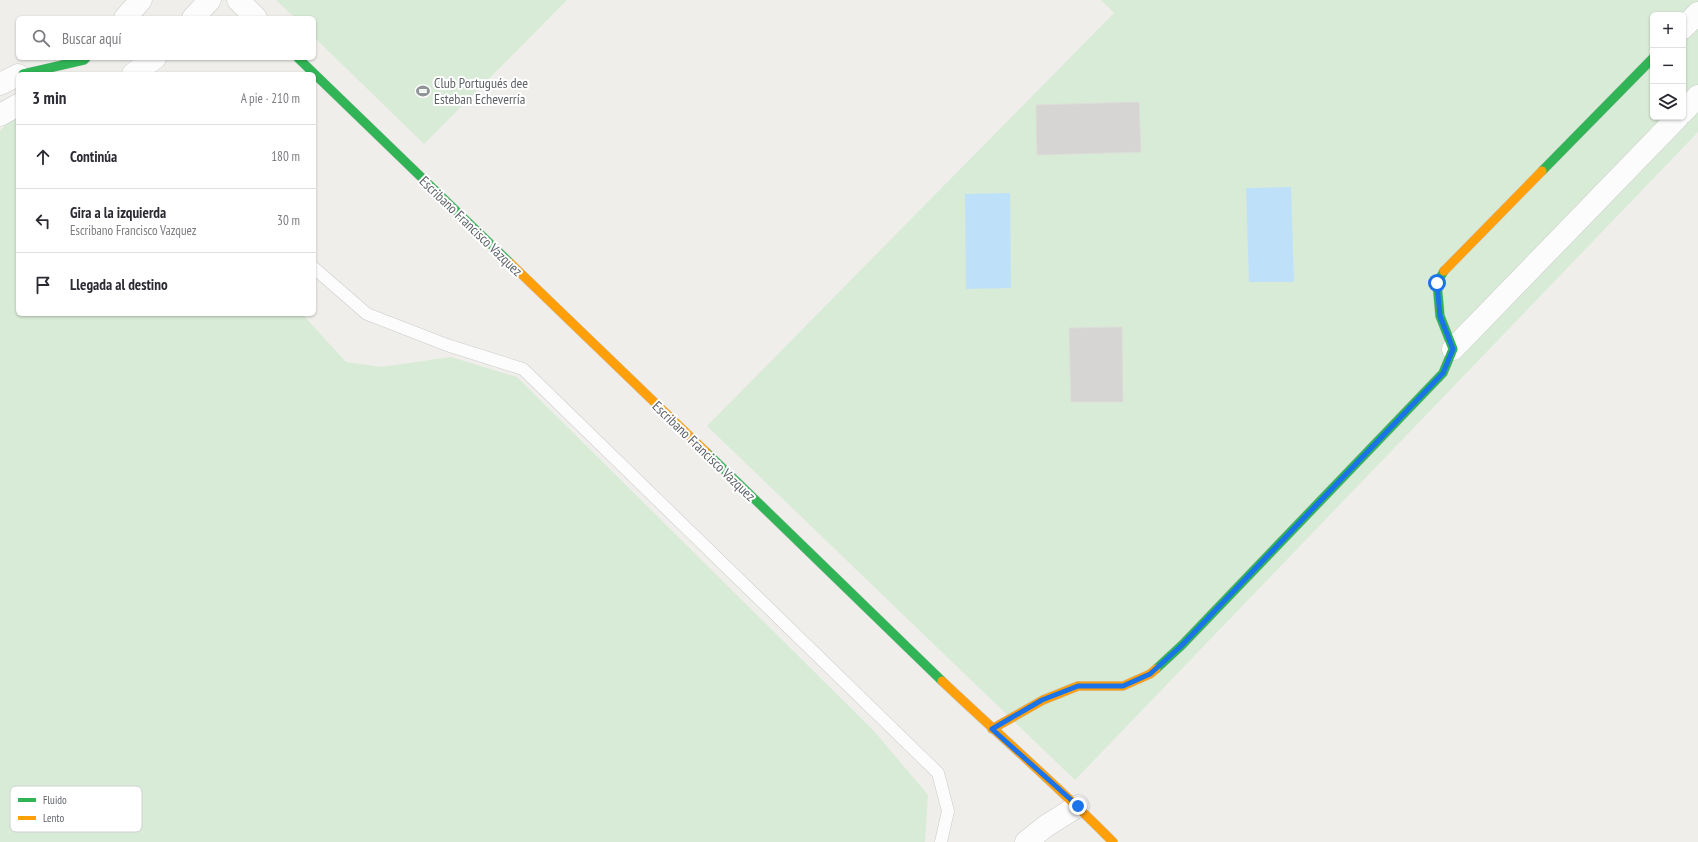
<!DOCTYPE html>
<html lang="es">
<meta charset="utf-8">
<style>
body{margin:0;font-family:"PT Sans Narrow",sans-serif;background:#f7f7f7;color:#2b2b33}
.controls{position:absolute;right:12px;top:12px;display:grid;overflow:hidden;border-radius:6px;box-shadow:0 1px 3px #0004}
.controls button{width:36px;height:36px;display:grid;place-items:center;padding:0;border:0;border-bottom:1px solid #e1e1e2;background:#fff;color:#2b2b33;font:20px sans-serif}
.stop{position:absolute;width:12px;height:12px;margin:-9px;border:3px solid #1a73e8;border-radius:50%;background:#fff}
.stop.end{background:#1a73e8;border-color:#fff;box-shadow:0 1px 4px #0008}
.list{margin:0;padding:0;list-style:none}
h2{display:flex;justify-content:space-between;align-items:center;height:52px;margin:0;padding:0 16px;font-size:17px}
h2 small{font-size:13px;font-weight:400;color:#7c7c81}
.list li{display:grid;grid-template-columns:26px 1fr auto;gap:12px;align-items:center;box-sizing:border-box;height:64px;padding:0 16px;border-top:1px solid #e1e1e2}
.list b{display:block;font-size:15px;white-space:nowrap}
.list p{margin:0;font-size:13px;white-space:nowrap;color:#7c7c81}
.list em{font-size:13px;font-style:normal;color:#7c7c81}
.icon{flex:none;width:22px;height:22px;fill:none;stroke:currentColor;stroke-width:2;stroke-linecap:round;stroke-linejoin:round}
.map{position:relative;flex:none;width:1698px;height:842px;overflow:hidden}
.search{position:absolute;background:#fff;box-shadow:0 1px 3px #0004;left:16px;top:16px;width:300px;height:44px;display:flex;align-items:center;gap:10px;box-sizing:border-box;padding:0 14px;border-radius:6px;color:#7c7c81;font-size:15px}
.panel{position:absolute;background:#fff;box-shadow:0 1px 3px #0004;left:16px;top:72px;width:300px;height:244px;border-radius:6px}
.map>svg:first-child{display:block}
</style>
<div class="map">
<svg width="1698" height="842" viewBox="0 0 1698 842">
<rect width="100%" height="100%" fill="#efeeea"/>
<g fill="#d8ebd6" fill-rule="evenodd">
<path d="M276,0H567L424,144L314,37V18H295Z"/>
<path d="M1101,0H1698V132L1075,780L707,426L1114,13ZM1653,15H1683V117H1653Z"/>
<path d="M18,119V314H302L346,362L381,367L451,357L517,377L874,731L928,795L925,842H0V131L10,120Z"/>
</g>
<g fill="#bfe0f9">
<path d="M1291,187L1294,282H1249L1246,188Z"/>
<path d="M1010,193L1011,288L966,289L965,194Z"/>
</g>
<g fill="#d6d5d3" stroke="#deddd9">
<path d="M1139,102L1141,152L1037,155L1036,105Z"/>
<path d="M1122,327L1123,402H1071L1069,328Z"/>
</g>
<g fill="none" stroke-linecap="round" stroke-linejoin="round">
<g stroke="#cbcccc" stroke-width="13">
<path id="lane" d="M314,268L367,314L447,345L523,369L938,773L948,811L941,842"/>
</g>
<g stroke="#cbcccc" stroke-width="23">
<g id="street">
<path d="M238,0L256,18"/>
<path d="M125,18L141,0"/>
<path d="M193,18L210,0"/>
<path d="M1683,28L1698,13"/>
<path d="M133,74L155,58"/>
<path d="M0,84L18,75"/>
<path d="M1683,112L1698,96"/>
<path d="M0,115L18,105"/>
<path d="M1453,349L1678,117"/>
<path d="M1026,842L1046,826L1078,806"/>
</g>
</g>
<g stroke="#cacacb" stroke-width="10">
<g id="fast">
<path d="M298,58L510,263"/>
<path d="M23,74L84,60L86,58"/>
<path d="M1542,171L1653,58"/>
<path d="M706,452L942,681"/>
<path d="M1156,669L1182,645L1443,373L1453,349L1440,316L1437,283L1444,271"/>
</g>
</g>
<g stroke="#cacacb" stroke-width="10">
<g id="slow">
<path d="M510,263L706,452"/>
<path d="M1444,271L1542,171"/>
<path d="M942,681C999,735 1058,786 1113,842"/>
<path d="M992,729L1043,700L1078,686H1123L1150,674L1156,669"/>
</g>
</g>
<use href="#lane" stroke="#fdfcfc" stroke-width="12"/>
<use href="#street" stroke="#fdfcfc" stroke-width="22"/>
<use href="#fast" stroke="#30b455" stroke-width="9"/>
<use href="#slow" stroke="#ff9f0a" stroke-width="9"/>
</g>
<g fill="none" stroke-linecap="round" stroke-linejoin="round">
<path stroke="#1a73e8" stroke-width="5" d="M1078,806L992,729L1042,700L1078,686H1123L1150,674L1182,645L1443,373L1453,349L1440,316L1437,283"/>
</g>
<defs>
<g id="stadium-bare" transform="scale(1.08)"><path d="M0-5a6.5 5 0 1 0 0 10a6.5 5 0 1 0 0-10ZM-3.5-1.8h7v3.6h-7Z" fill="#919496" stroke="#fff" stroke-width="2.5" paint-order="stroke"/></g>
</defs>
<g fill-rule="evenodd">
<use href="#stadium-bare" x="423" y="91"/>
</g>
<g text-anchor="middle" stroke-width="4" stroke-linejoin="round" paint-order="stroke">
<g font-size="14" fill="#5f6368" stroke="#fff" text-anchor="start">
<text x="434" y="88">Club Portugués dee<tspan x="434" dy="16">Esteban Echeverría</tspan></text>
</g>
<g font-size="14" fill="#5f6368" stroke="#fff">
<text transform="translate(471 226) rotate(44)" y="5">Escribano Francisco Vazquez</text>
<text transform="translate(704 451) rotate(44)" y="5">Escribano Francisco Vazquez</text>
</g>
</g>
<rect x="10" y="786" width="132" height="46" rx="6" fill="#fff" stroke="#cfd0d2" stroke-width="1"/>
<rect x="18" y="798" width="18" height="4" fill="#30b455"/>
<rect x="18" y="816" width="18" height="4" fill="#ff9f0a"/>
<g font-size="11" fill="#5f6368">
<text x="43" y="804">Fluido</text>
<text x="43" y="822">Lento</text>
</g>
</svg>
<div class="controls">
<button>+</button>
<button>−</button>
<button><svg class="icon" aria-label="layers" viewBox="0 0 24 24"><path d="M12 4l9 5-9 5-9-5zM3 14l9 5 9-5"/></svg></button>
</div>
<div class="stop" style="left:1437px;top:283px"></div>
<div class="stop end" style="left:1078px;top:806px"></div>
<div class="search"><svg class="icon" aria-label="search" viewBox="0 0 24 24"><circle cx="10" cy="10" r="6"/><path d="M15 15l6 6"/></svg>Buscar aquí</div>
<section class="panel">
<h2>3 min<small>A pie · 210 m</small></h2>
<ul class="list">
<li><svg class="icon" aria-label="ahead" viewBox="0 0 24 24"><path d="M12 20V5M6 11l6-6 6 6"/></svg><div><b>Continúa</b></div><em>180 m</em></li>
<li><svg class="icon" aria-label="left" viewBox="0 0 24 24"><path d="M17 20v-9H6M10 6l-5 5 5 5"/></svg><div><b>Gira a la izquierda</b><p>Escribano Francisco Vazquez</p></div><em>30 m</em></li>
<li><svg class="icon" aria-label="arrive" viewBox="0 0 24 24"><path d="M6 21V4h12l-3 4 3 4H6"/></svg><div><b>Llegada al destino</b></div></li>
</ul>
</section>
</div>
